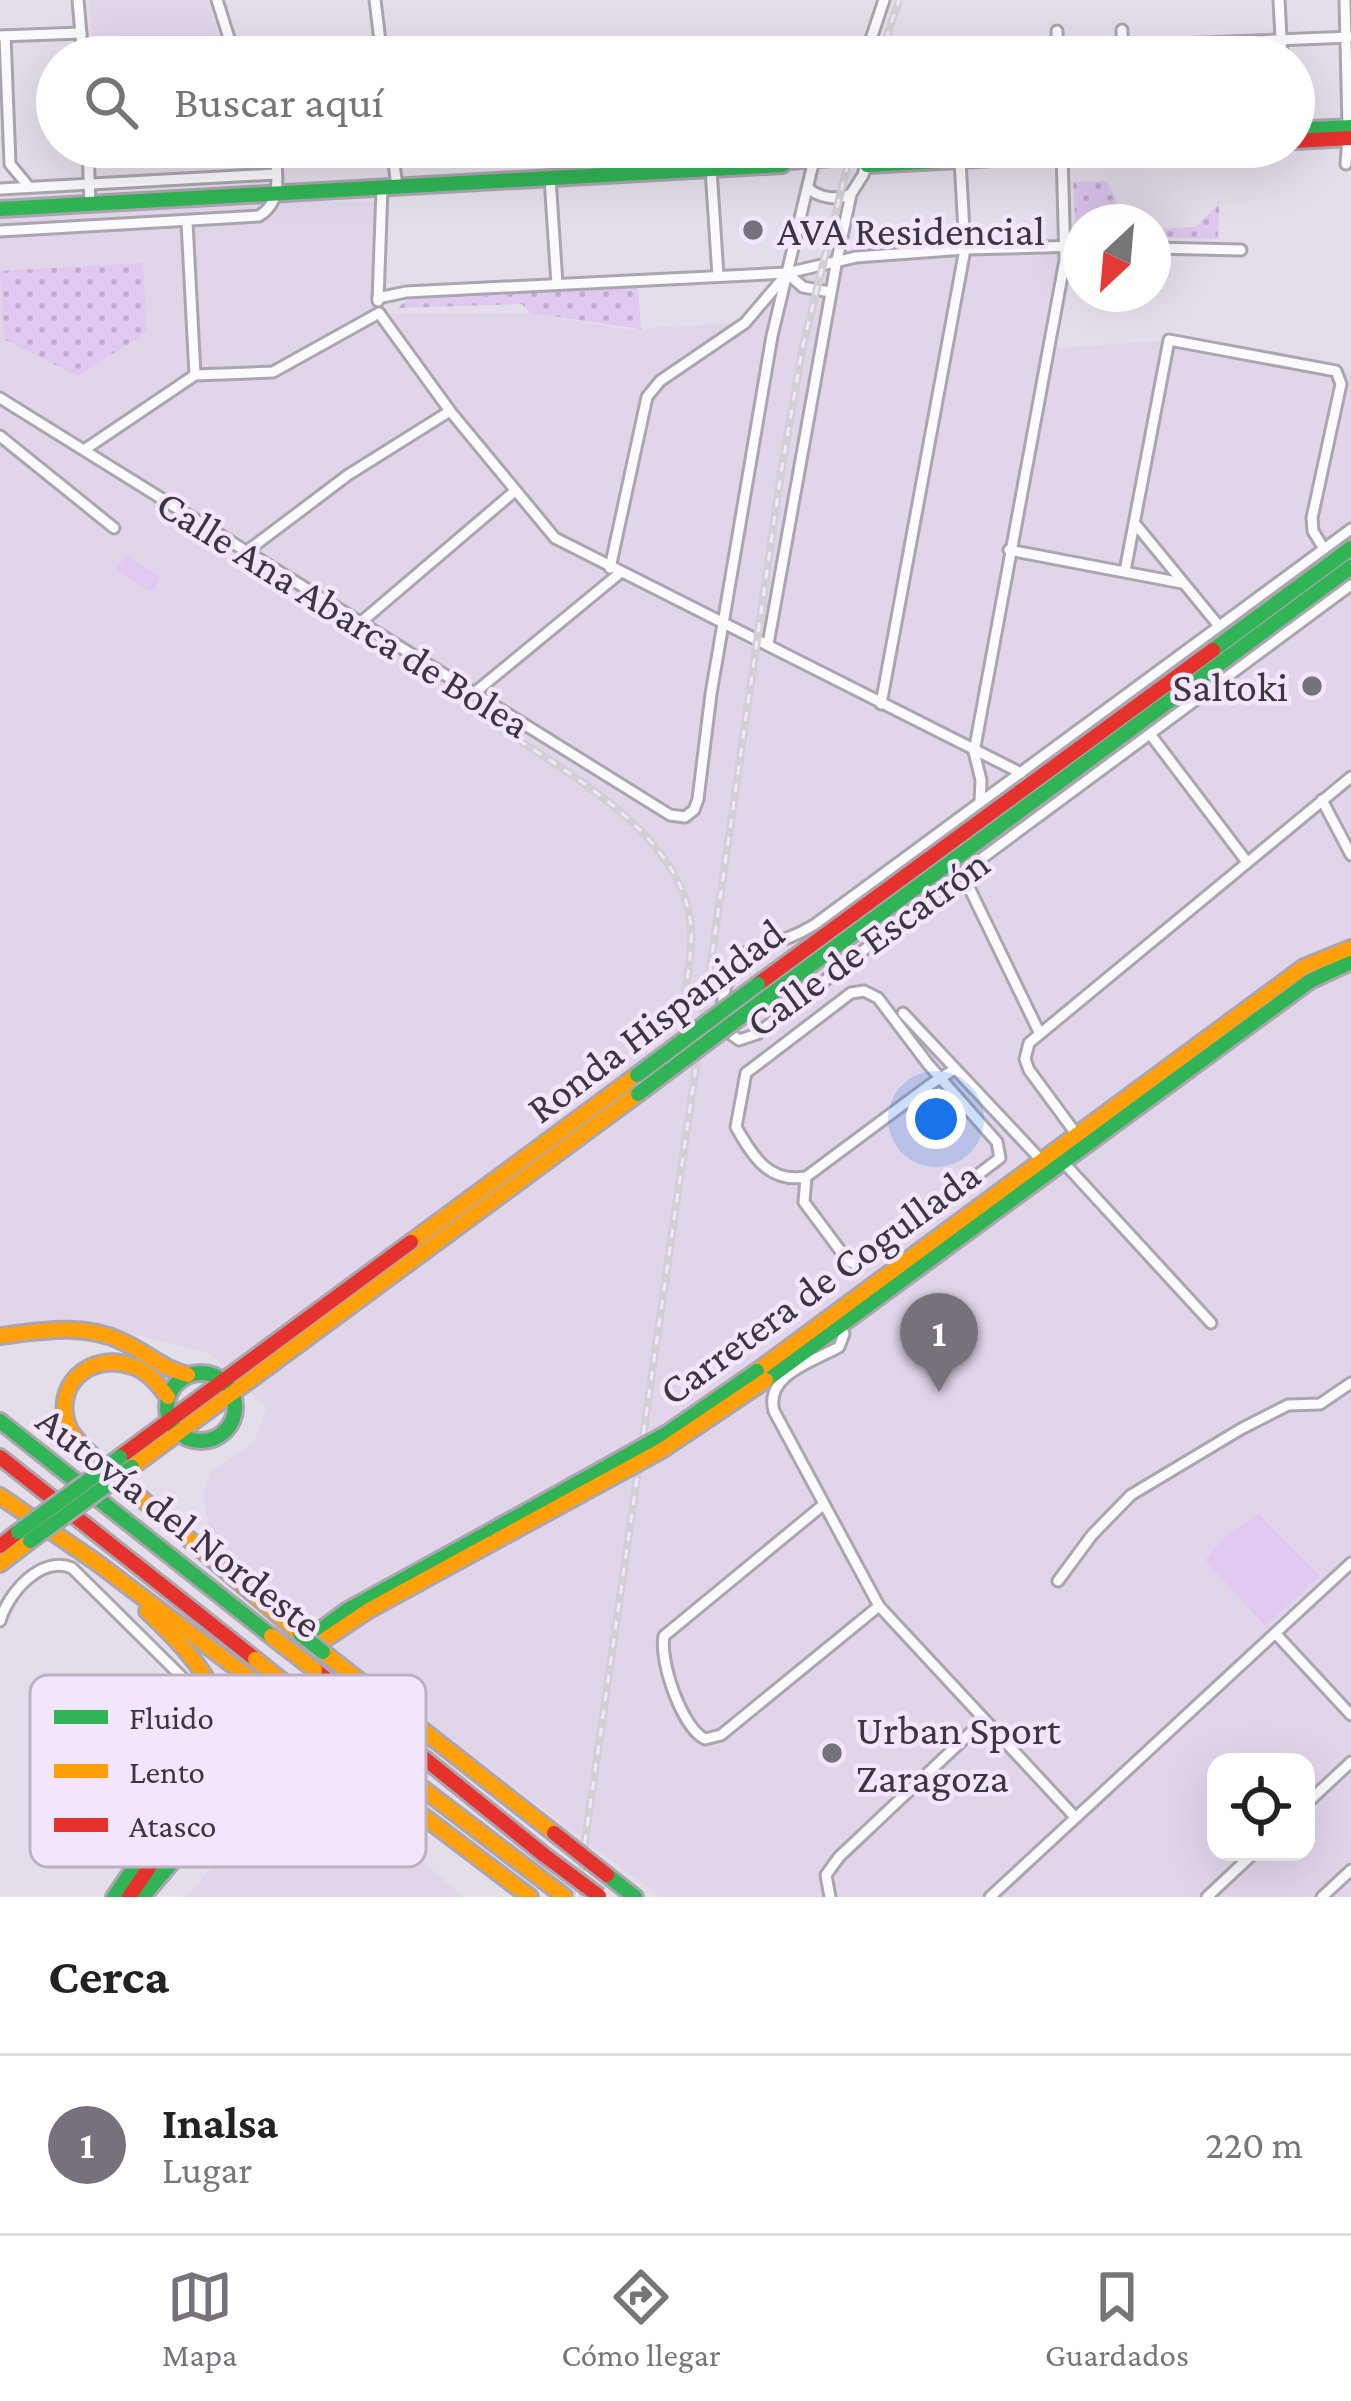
<!DOCTYPE html>
<html lang="es">
<meta charset="utf-8">
<style>
body{margin:0;font-family:"Crimson Pro",serif;background:#f6f6f6;color:#222}
.controls{position:absolute;right:36px;bottom:36px;display:grid;overflow:hidden;border-radius:24px;box-shadow:0 12px 48px #0002}
.controls button{width:108px;height:108px;display:grid;place-items:center;padding:0;border:0;border-bottom:3px solid #e0e0e0;background:#fff;color:#222;font:60px sans-serif}
.compass{position:absolute;left:1063px;top:204px;width:108px;height:108px;border-radius:50%;background:#fff;box-shadow:0 12px 48px #0002;rotate:206deg}
.you{position:absolute;left:936px;top:1119px;width:42px;height:42px;margin:-30px;border:9px solid #fff;border-radius:50%;background:#1a73e8;box-shadow:0 0 0 18px #1a73e833}
.badge{display:grid;place-items:center;width:78px;height:78px;border-radius:50%;background:#76717b;color:#fff;font-size:39px;font-weight:700}
.pin{position:absolute;translate:-50% -99px;filter:drop-shadow(0 3px 6px #0008)}
.pin::after{content:'';position:absolute;top:63px;width:42px;height:36px;background:inherit;clip-path:polygon(0 0,100% 0,50% 100%)}
.list{margin:0;padding:0;list-style:none}
h2{display:flex;justify-content:space-between;align-items:center;height:156px;margin:0;padding:0 48px;font-size:51px}
h2 small{font-size:39px;font-weight:400;color:#767676}
.list li{display:grid;grid-template-columns:78px 1fr auto;gap:36px;align-items:center;box-sizing:border-box;height:180px;padding:0 48px;border-top:3px solid #e0e0e0}
.list b{display:block;font-size:45px;white-space:nowrap}
.list p{margin:0;font-size:39px;white-space:nowrap;color:#767676}
.list em{font-size:39px;font-style:normal;color:#767676}
.icon{flex:none;width:66px;height:66px;fill:none;stroke:currentColor;stroke-width:2;stroke-linecap:round;stroke-linejoin:round}
.map{position:relative;flex:none;width:1351px;height:1897px;overflow:hidden}
.search{position:absolute;background:#fff;box-shadow:0 12px 48px #0002;left:36px;right:36px;top:36px;height:132px;display:flex;align-items:center;gap:30px;box-sizing:border-box;padding:0 42px;border-radius:66px;color:#767676;font-size:45px}
.sheet{height:336px;background:#fff}
nav{display:flex;justify-content:space-around;align-items:center;box-sizing:border-box;height:168px;border-top:3px solid #e0e0e0;background:#fff;font-size:33px;color:#767676}
nav a{display:grid;justify-items:center;gap:6px}
nav .on{color:#76717b}
.map>svg:first-child{display:block}
</style>
<div class="map">
<svg width="1351" height="1897" viewBox="0 0 1351 1897">
<defs>
<pattern id="park-dots" width="8" height="8" patternUnits="userSpaceOnUse" patternTransform="scale(3)"><rect width="8" height="8" fill="#e0c8f1"/><path d="M2 2h.1M6 6h.1" fill="none" stroke="#c1acd0" stroke-width="1.8" stroke-linecap="round"/></pattern>
</defs>
<rect width="100%" height="100%" fill="#e4deea"/>
<g fill="#e1d5ea" fill-rule="evenodd">
<path d="M89,0H208L224,57H94Z"/>
<path d="M0,193L381,203L380,313H530L623,329L745,323L788,273L965,249L1065,246L1048,349L1169,340L1351,373V1897H660L214,1560L203,1496L210,1472L253,1443L267,1408L210,1354L85,1321L0,1325ZM1216,1762H1306V1852H1216Z"/>
<path d="M323,1771L463,1897H186L280,1789L291,1779Z"/>
</g>
<g fill="#e0c8f1">
<path d="M127,556L160,577L155,590L150,591L117,571V566Z"/>
<path d="M1259,1514L1320,1576L1265,1626L1205,1560L1225,1537Z"/>
</g>
<g fill="url(#park-dots)">
<path d="M1107,181L1125,222H1081V235H1076L1073,182Z"/>
<path d="M1219,204L1218,239L1153,237V229L1195,227Z"/>
<path d="M143,263L147,332L78,376L4,339L0,271Z"/>
<path d="M638,287L641,329L530,313L522,304L398,308L407,300Z"/>
</g>
<g fill="none" stroke-linecap="round" stroke-linejoin="round">
<g stroke="#aba5af" stroke-width="15">
<g id="street">
<path d="M78,0L83,57"/>
<path d="M217,0L235,57"/>
<path d="M375,0L382,57"/>
<path d="M1279,0L1282,57"/>
<path d="M1345,0L1348,127"/>
<path d="M1122,30L1123,57"/>
<path d="M1057,31L1058,57"/>
<path d="M0,36L81,33"/>
<path d="M5,36L10,164L29,187"/>
<path d="M960,53L1351,37"/>
<path d="M865,57L884,0"/>
<path d="M88,147L90,204"/>
<path d="M392,147L397,187"/>
<path d="M88,159L275,149"/>
<path d="M1346,164L1348,138"/>
<path d="M711,169L718,276"/>
<path d="M550,178L557,284"/>
<path d="M808,188C819,198 838,201 851,194"/>
<path d="M0,189L276,174"/>
<path d="M187,222L195,375"/>
<path d="M0,231L259,216C284,201 276,173 275,147"/>
<path d="M1153,248L1241,250"/>
<path d="M787,273L803,287L830,292"/>
<path d="M378,298L406,292L787,273L856,257L965,249L1081,246"/>
<path d="M378,301L382,188"/>
<path d="M379,313L450,411L555,538L1021,773"/>
<path d="M0,398L670,815L685,817L694,810L698,799L711,694L772,336L817,147"/>
<path d="M0,436L114,528"/>
<path d="M84,450L195,375L273,372L379,313"/>
<path d="M1137,526L1219,626"/>
<path d="M1009,550L1182,583"/>
<path d="M246,552L348,475L450,411"/>
<path d="M610,568L647,397L660,381L745,323L785,276"/>
<path d="M1125,571L1169,340L1336,371L1341,384L1312,518L1313,531L1324,549"/>
<path d="M360,623L515,491"/>
<path d="M768,644L836,265L851,194L863,175L871,147"/>
<path d="M473,694L620,573"/>
<path d="M881,704L965,249L960,160"/>
<path d="M1150,734L1247,862"/>
<path d="M1322,800L1351,855"/>
<path d="M980,802L981,780L974,752L1065,260L1062,152"/>
<path d="M962,873L1039,1032"/>
<path d="M721,1013C731,929 757,960 814,925L1351,529"/>
<path d="M903,1013L1042,1161"/>
<path d="M724,1029L739,1040L757,1034L962,873L1351,585"/>
<path d="M1077,1135L1029,1070L1025,1059L1029,1043L1351,777"/>
<path d="M1064,1163L1211,1323"/>
<path d="M806,1177L804,1202L848,1261L858,1265L1000,1158L997,1142L928,1064L878,998L864,991L851,993L746,1073L736,1127C753,1157 769,1183 806,1177L931,1084L955,1069"/>
<path d="M839,1323L844,1334L839,1347C814,1361 764,1375 774,1411L879,1606L1075,1817"/>
<path d="M823,1505L664,1636C659,1661 682,1728 705,1739L721,1735L879,1606"/>
<path d="M1058,1581L1092,1535L1131,1495L1241,1429L1288,1405L1320,1404L1351,1383"/>
<path d="M0,1621C8,1593 41,1555 72,1568L197,1692C208,1709 201,1730 217,1745"/>
<path d="M1276,1634L1351,1715"/>
<path d="M1306,1804L1351,1762"/>
<path d="M830,1897L826,1875L839,1857L984,1720"/>
<path d="M990,1897L1351,1563"/>
<path d="M1207,1897L1255,1852"/>
<path d="M1322,1897L1351,1870"/>
</g>
</g>
<g stroke="#aba5af" stroke-width="20">
<g id="fast">
<path d="M1294,130L1351,127"/>
<path d="M867,165L1192,147"/>
<path d="M0,209L782,165L788,161L998,147"/>
<path d="M1213,650L1351,548"/>
<path d="M766,998L1351,567"/>
<circle cx="201" cy="1407" r="34"/>
<path d="M766,1380L1310,981L1351,962"/>
<path d="M0,1421L271,1636"/>
<path d="M307,1640L346,1611L493,1530"/>
<path d="M607,1875L635,1897"/>
<path d="M114,1897L260,1686"/>
<path d="M142,1897C177,1859 255,1751 309,1752C337,1753 383,1789 408,1804"/>
</g>
</g>
<g stroke="#aba5af" stroke-width="20">
<g id="slow">
<path d="M411,1242L637,1075"/>
<path d="M0,1336C40,1331 83,1323 121,1341C145,1351 162,1369 188,1375"/>
<path d="M757,1371L1304,967L1351,948"/>
<path d="M168,1397C158,1384 148,1371 132,1366C91,1351 51,1385 69,1428C76,1442 90,1453 101,1464L300,1634"/>
<path d="M132,1467L638,1094"/>
<path d="M0,1496L96,1562L247,1676"/>
<path d="M0,1564L30,1541"/>
<path d="M147,1611C184,1647 222,1682 223,1737"/>
<path d="M315,1646L369,1610L497,1540"/>
<path d="M323,1652L554,1833"/>
<path d="M296,1692L565,1897"/>
<path d="M284,1707L349,1758"/>
<path d="M402,1800L530,1897"/>
</g>
</g>
<g stroke="#aba5af" stroke-width="20">
<g id="jam">
<path d="M1294,141L1351,138"/>
<path d="M758,984L1213,650"/>
<path d="M0,1457L255,1659"/>
<path d="M120,1457L411,1242"/>
<path d="M0,1546L18,1532"/>
<path d="M315,1670L544,1855"/>
<path d="M129,1897L268,1692"/>
</g>
</g>
<use href="#street" stroke="#fbfafc" stroke-width="9"/>
<use href="#fast" stroke="#30b455" stroke-width="14"/>
<use href="#slow" stroke="#ff9f0a" stroke-width="14"/>
<use href="#jam" stroke="#e5322d" stroke-width="14"/>
<g stroke="#d2d0d4" stroke-width="8">
<g id="rail">
<path d="M880,57L899,0"/>
<path d="M473,711C544,759 668,821 688,909C695,937 689,965 685,993"/>
<path d="M577,1897L781,473L803,345L852,147"/>
</g>
</g>
<use href="#rail" stroke="#f3e6fc" stroke-width="3" stroke-dasharray="9" stroke-linecap="butt"/>
<g stroke="#aba5af" stroke-width="20" stroke-linecap="butt">
<g id="fast-bridge">
<path d="M637,1075L758,984"/>
<path d="M638,1094L766,998"/>
<path d="M493,1530L669,1432L757,1371"/>
<path d="M18,1532L120,1457"/>
<path d="M30,1541L132,1467"/>
<path d="M300,1634L323,1652"/>
</g>
</g>
<g stroke="#aba5af" stroke-width="20" stroke-linecap="butt">
<g id="slow-bridge">
<path d="M497,1540L662,1450L766,1380"/>
<path d="M271,1636L315,1670"/>
<path d="M255,1659L296,1692"/>
<path d="M247,1676L284,1707"/>
</g>
</g>
<g stroke="#aba5af" stroke-width="20" stroke-linecap="butt">
<g id="jam-bridge">
<path d="M554,1833L607,1875"/>
<path d="M544,1855L599,1896"/>
</g>
</g>
<use href="#fast-bridge" stroke="#30b455" stroke-width="14"/>
<use href="#slow-bridge" stroke="#ff9f0a" stroke-width="14"/>
<use href="#jam-bridge" stroke="#e5322d" stroke-width="14"/>
</g>
<g fill="#76717b" stroke="#f3e6fc" stroke-width="4.5">
<circle cx="753" cy="230" r="12"/>
<circle cx="1312" cy="686" r="12"/>
<circle cx="832" cy="1753" r="12"/>
</g>
<g text-anchor="middle" stroke-width="9" stroke-linejoin="round" paint-order="stroke">
<g font-size="42" fill="#3b363f" stroke="#f3e6fc" text-anchor="start">
<text x="777" y="245">AVA Residencial</text>
<text x="1288" y="701" text-anchor="end">Saltoki</text>
<text x="856" y="1744">Urban Sport<tspan x="856" dy="48">Zaragoza</tspan></text>
</g>
<g font-size="42" fill="#3b363f" stroke="#f3e6fc">
<text transform="translate(344 613) rotate(32)" y="15">Calle Ana Abarca de Bolea</text>
<text transform="translate(867 942) rotate(-36)" y="15">Calle de Escatrón</text>
<text transform="translate(655 1020) rotate(-37)" y="15">Ronda Hispanidad</text>
<text transform="translate(819 1282) rotate(-36)" y="15">Carretera de Cogullada</text>
<text transform="translate(180 1521) rotate(38)" y="15">Autovía del Nordeste</text>
</g>
</g>
<rect x="30" y="1675" width="396" height="192" rx="18" fill="#f3e6fc" stroke="#bcb1c3" stroke-width="3"/>
<rect x="54" y="1710" width="54" height="14" fill="#30b455"/>
<rect x="54" y="1764" width="54" height="14" fill="#ff9f0a"/>
<rect x="54" y="1818" width="54" height="14" fill="#e5322d"/>
<g font-size="33" fill="#3b363f">
<text x="129" y="1729">Fluido</text>
<text x="129" y="1783">Lento</text>
<text x="129" y="1837">Atasco</text>
</g>
</svg>
<div class="controls">
<button><svg class="icon" aria-label="locate" viewBox="0 0 24 24"><circle cx="12" cy="12" r="6"/><path d="M12 2v4M12 18v4M2 12h4M18 12h4"/></svg></button>
</div>
<svg class="compass" viewBox="-18 -18 36 36"><path d="M0-13l5 13h-10z" fill="#e53935"/><path d="M0 13l5-13h-10z" fill="#767676"/></svg>
<div class="you"></div>
<div class="pin badge" style="left:939px;top:1392px">1</div>
<div class="search"><svg class="icon" aria-label="search" viewBox="0 0 24 24"><circle cx="10" cy="10" r="6"/><path d="M15 15l6 6"/></svg>Buscar aquí</div>
</div>
<section class="sheet">
<h2>Cerca<small></small></h2>
<ul class="list">
<li><span class="badge">1</span><div><b>Inalsa</b><p>Lugar</p></div><em>220 m</em></li>
</ul>
</section>
<nav>
<a class="on"><svg class="icon" aria-label="map" viewBox="0 0 24 24"><path d="M3 6l6-2 6 2 6-2v14l-6 2-6-2-6 2zM9 4v14M15 6v14"/></svg>Mapa</a>
<a><svg class="icon" aria-label="directions" viewBox="0 0 24 24"><path d="M12 3l9 9-9 9-9-9zM9 14v-3h6M13 9l2 2-2 2"/></svg>Cómo llegar</a>
<a><svg class="icon" aria-label="saved" viewBox="0 0 24 24"><path d="M7 4h10v16l-5-4-5 4z"/></svg>Guardados</a>
</nav>
